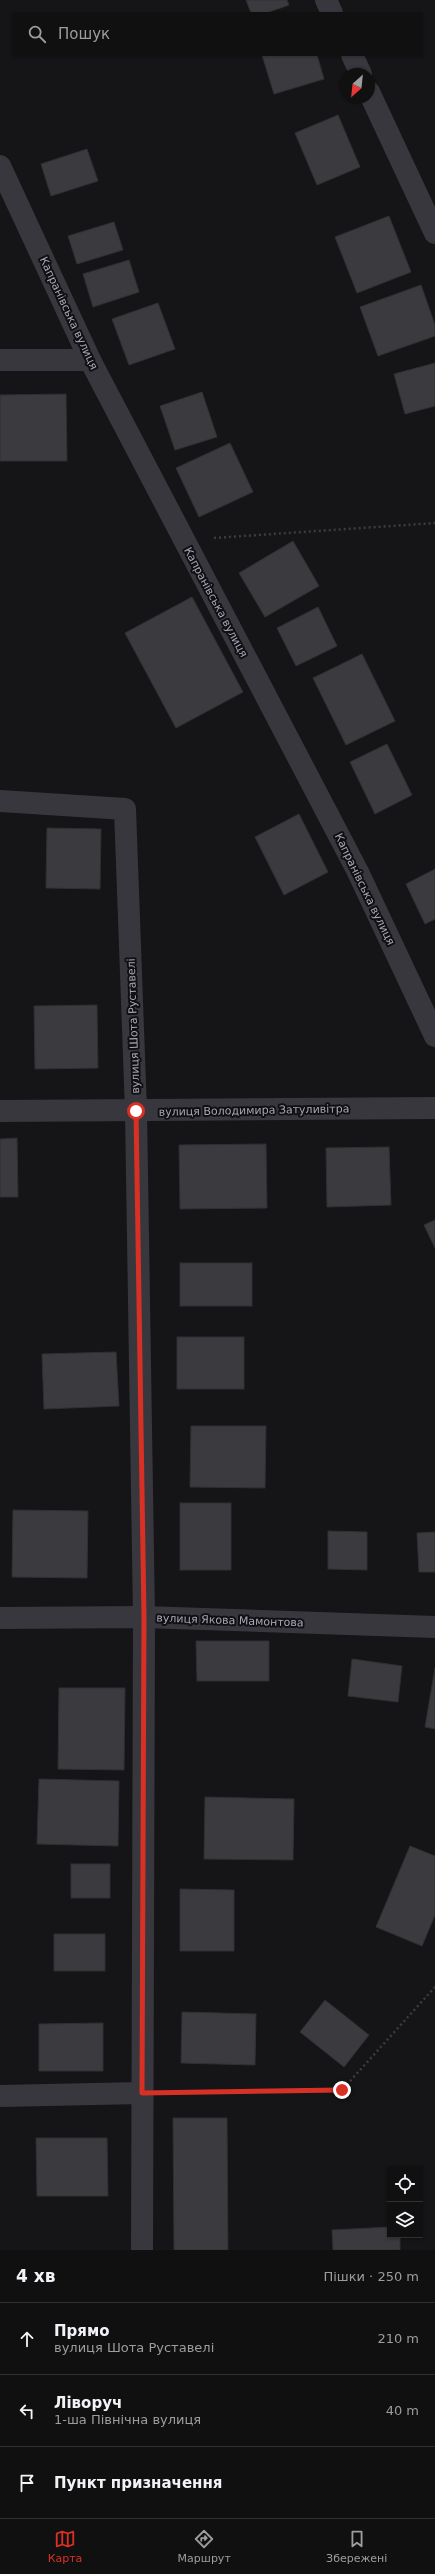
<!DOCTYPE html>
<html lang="uk">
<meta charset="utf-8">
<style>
body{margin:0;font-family:"DejaVu Sans",sans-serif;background:#1e1e1f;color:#f1f3f6}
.controls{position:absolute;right:12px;bottom:12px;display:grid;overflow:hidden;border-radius:0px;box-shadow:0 1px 3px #0004}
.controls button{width:36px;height:36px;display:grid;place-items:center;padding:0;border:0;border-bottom:1px solid #303031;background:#101011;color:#f1f3f6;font:20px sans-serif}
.compass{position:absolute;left:339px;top:68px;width:36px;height:36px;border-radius:50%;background:#101011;box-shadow:0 1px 3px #0004;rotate:207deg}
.stop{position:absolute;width:12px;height:12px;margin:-9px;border:3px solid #d93025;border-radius:50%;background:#fff}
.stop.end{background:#d93025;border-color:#fff;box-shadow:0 1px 4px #0008}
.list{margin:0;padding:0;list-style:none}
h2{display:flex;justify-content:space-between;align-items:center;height:52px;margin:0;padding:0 16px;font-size:17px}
h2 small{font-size:13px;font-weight:400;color:#9c9d9f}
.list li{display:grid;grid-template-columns:26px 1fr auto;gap:12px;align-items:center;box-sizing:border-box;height:72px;padding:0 16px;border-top:1px solid #303031}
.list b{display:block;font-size:15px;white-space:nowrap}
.list p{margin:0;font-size:13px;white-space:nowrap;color:#9c9d9f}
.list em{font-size:13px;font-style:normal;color:#9c9d9f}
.icon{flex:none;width:22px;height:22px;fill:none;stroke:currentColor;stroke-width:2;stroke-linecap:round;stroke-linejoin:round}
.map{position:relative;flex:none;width:435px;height:2250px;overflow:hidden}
.search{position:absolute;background:#101011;box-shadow:0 1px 3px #0004;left:12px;right:12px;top:12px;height:44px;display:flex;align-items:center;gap:10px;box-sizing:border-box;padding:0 14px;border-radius:0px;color:#9c9d9f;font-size:15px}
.sheet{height:268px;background:#101011}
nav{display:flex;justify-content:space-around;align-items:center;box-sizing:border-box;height:56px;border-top:1px solid #303031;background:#101011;font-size:11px;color:#9c9d9f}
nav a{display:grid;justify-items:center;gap:2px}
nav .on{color:#d93025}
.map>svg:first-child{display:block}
</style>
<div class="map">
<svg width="435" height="2250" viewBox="0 0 435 2250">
<rect width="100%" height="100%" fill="#151517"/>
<g fill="#3a3a3f" stroke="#302f33">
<path d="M246,0H287L289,5L266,13H251Z"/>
<path d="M262,55H317L324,79L274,94Z"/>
<path d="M338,115L360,167L317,185L295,133Z"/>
<path d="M87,149L98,181L51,196L41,164Z"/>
<path d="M389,216L411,272L357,293L335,237Z"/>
<path d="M114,222L123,250L77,264L68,236Z"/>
<path d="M129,260L139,292L93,307L83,274Z"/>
<path d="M421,285L435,325V336L378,356L360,307Z"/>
<path d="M158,303L175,349L129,365L112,319Z"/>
<path d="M435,363V406L405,414L394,374Z"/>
<path d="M202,392L217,437L175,450L160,406Z"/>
<path d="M66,394L67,461H0V395Z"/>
<path d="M230,443L253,492L199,517L176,468Z"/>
<path d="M293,541L319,586L265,617L239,573Z"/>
<path d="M192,597L243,692L176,728L125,633Z"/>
<path d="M318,607L337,646L296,666L277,628Z"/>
<path d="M362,654L395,721L346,745L313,678Z"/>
<path d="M387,744L412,795L375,814L350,762Z"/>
<path d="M299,814L328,872L284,895L255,837Z"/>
<path d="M47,828L101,829L100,889L46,888Z"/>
<path d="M435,869V919L425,924L406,884Z"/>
<path d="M97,1005L98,1068L35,1069L34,1006Z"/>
<path d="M17,1138L18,1197H0V1139Z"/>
<path d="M266,1144L267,1208L180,1209L179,1145Z"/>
<path d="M389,1147L391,1205L327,1207L326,1148Z"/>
<path d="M435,1220V1248L424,1225Z"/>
<rect x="180" y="1263" width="72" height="43"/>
<rect x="177" y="1337" width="67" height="52"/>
<path d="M116,1352L119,1406L44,1409L42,1354Z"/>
<path d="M191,1426H266L265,1488L190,1487Z"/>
<rect x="180" y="1503" width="51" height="67"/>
<path d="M13,1510L88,1511L87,1578L12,1577Z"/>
<path d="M328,1531L367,1532V1570L328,1569Z"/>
<path d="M435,1532V1572H419L417,1533Z"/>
<path d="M196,1641H269V1681H197Z"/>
<path d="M352,1659L402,1666L398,1702L348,1696Z"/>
<path d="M435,1668V1729L425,1727Z"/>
<path d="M59,1688H125L124,1770L58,1769Z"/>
<path d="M39,1779L119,1781L118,1846L37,1844Z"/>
<path d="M205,1797L294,1799L293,1860L204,1859Z"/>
<path d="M410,1846L435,1856V1915L422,1946L376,1927Z"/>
<rect x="71" y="1864" width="39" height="34"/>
<path d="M180,1889L234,1890V1951H180Z"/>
<rect x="54" y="1934" width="51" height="37"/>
<path d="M325,2000L369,2035L344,2067L300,2032Z"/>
<path d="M182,2012L256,2014L255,2065L181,2063Z"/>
<path d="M103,2023V2071H39V2024Z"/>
<path d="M173,2118H227L228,2250H174Z"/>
<path d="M36,2138H107L108,2196H37Z"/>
<path d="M390,2227V2235H400V2250H333L332,2230Z"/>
</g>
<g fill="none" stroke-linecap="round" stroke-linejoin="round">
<g stroke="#3b3c43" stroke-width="2.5" stroke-dasharray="2 3" stroke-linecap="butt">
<path d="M214,538L435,523"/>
<path d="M169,2092L342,2090L435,1987"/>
</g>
<g stroke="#38373e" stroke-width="22">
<path d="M326,0L332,13"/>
<path d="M352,55L361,74"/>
<path d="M369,92L435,233"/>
<path d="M0,166L90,360L358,872L435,1036"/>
<path d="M0,360H90"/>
<path d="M0,801L125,809L136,1111L144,1617L142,2250"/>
<path d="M0,1111L435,1108"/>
<path d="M0,1618L144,1617L435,1627"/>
<path d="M0,2096L142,2093"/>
</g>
</g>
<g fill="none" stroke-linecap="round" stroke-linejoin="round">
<path stroke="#d93025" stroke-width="5" d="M136,1111L144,1617L142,2093L342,2090"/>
</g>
<g text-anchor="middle" stroke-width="4" stroke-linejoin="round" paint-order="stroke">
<g font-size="11" fill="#a6a7b8" stroke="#101012">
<text transform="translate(69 313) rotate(65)" y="4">Капранівська вулиця</text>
<text transform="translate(216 602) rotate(62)" y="4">Капранівська вулиця</text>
<text transform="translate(365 889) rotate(64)" y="4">Капранівська вулиця</text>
<text transform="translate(133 1026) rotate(-92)" y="4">вулиця Шота Руставелі</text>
<text transform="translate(254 1110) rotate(-1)" y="4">вулиця Володимира Затуливітра</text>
<text transform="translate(230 1620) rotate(2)" y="4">вулиця Якова Мамонтова</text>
</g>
</g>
</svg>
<div class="controls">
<button><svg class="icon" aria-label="locate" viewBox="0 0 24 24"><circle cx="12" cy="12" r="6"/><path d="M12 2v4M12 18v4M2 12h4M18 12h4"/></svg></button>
<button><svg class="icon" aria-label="layers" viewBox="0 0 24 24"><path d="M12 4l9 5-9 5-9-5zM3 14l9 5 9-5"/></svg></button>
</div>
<svg class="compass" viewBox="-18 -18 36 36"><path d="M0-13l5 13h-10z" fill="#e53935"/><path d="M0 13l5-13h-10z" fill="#9c9d9f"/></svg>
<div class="stop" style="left:136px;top:1111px"></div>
<div class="stop end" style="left:342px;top:2090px"></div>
<div class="search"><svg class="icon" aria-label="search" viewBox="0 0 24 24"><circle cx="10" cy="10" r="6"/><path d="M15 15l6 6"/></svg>Пошук</div>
</div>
<section class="sheet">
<h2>4 хв<small>Пішки · 250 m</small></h2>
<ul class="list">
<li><svg class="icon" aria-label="ahead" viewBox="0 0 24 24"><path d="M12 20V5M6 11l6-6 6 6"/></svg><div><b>Прямо</b><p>вулиця Шота Руставелі</p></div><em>210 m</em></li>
<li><svg class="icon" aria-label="left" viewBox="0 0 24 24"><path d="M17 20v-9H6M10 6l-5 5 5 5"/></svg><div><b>Ліворуч</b><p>1-ша Північна вулиця</p></div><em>40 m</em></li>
<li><svg class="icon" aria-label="arrive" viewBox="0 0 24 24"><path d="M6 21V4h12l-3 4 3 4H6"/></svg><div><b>Пункт призначення</b></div></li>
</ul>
</section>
<nav>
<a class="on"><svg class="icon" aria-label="map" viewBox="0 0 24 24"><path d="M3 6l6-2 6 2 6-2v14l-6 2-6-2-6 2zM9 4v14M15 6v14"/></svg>Карта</a>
<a><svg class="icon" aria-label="directions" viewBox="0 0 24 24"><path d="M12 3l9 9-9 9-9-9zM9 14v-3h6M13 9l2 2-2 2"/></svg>Маршрут</a>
<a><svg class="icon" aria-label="saved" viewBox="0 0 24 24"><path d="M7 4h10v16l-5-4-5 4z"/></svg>Збережені</a>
</nav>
